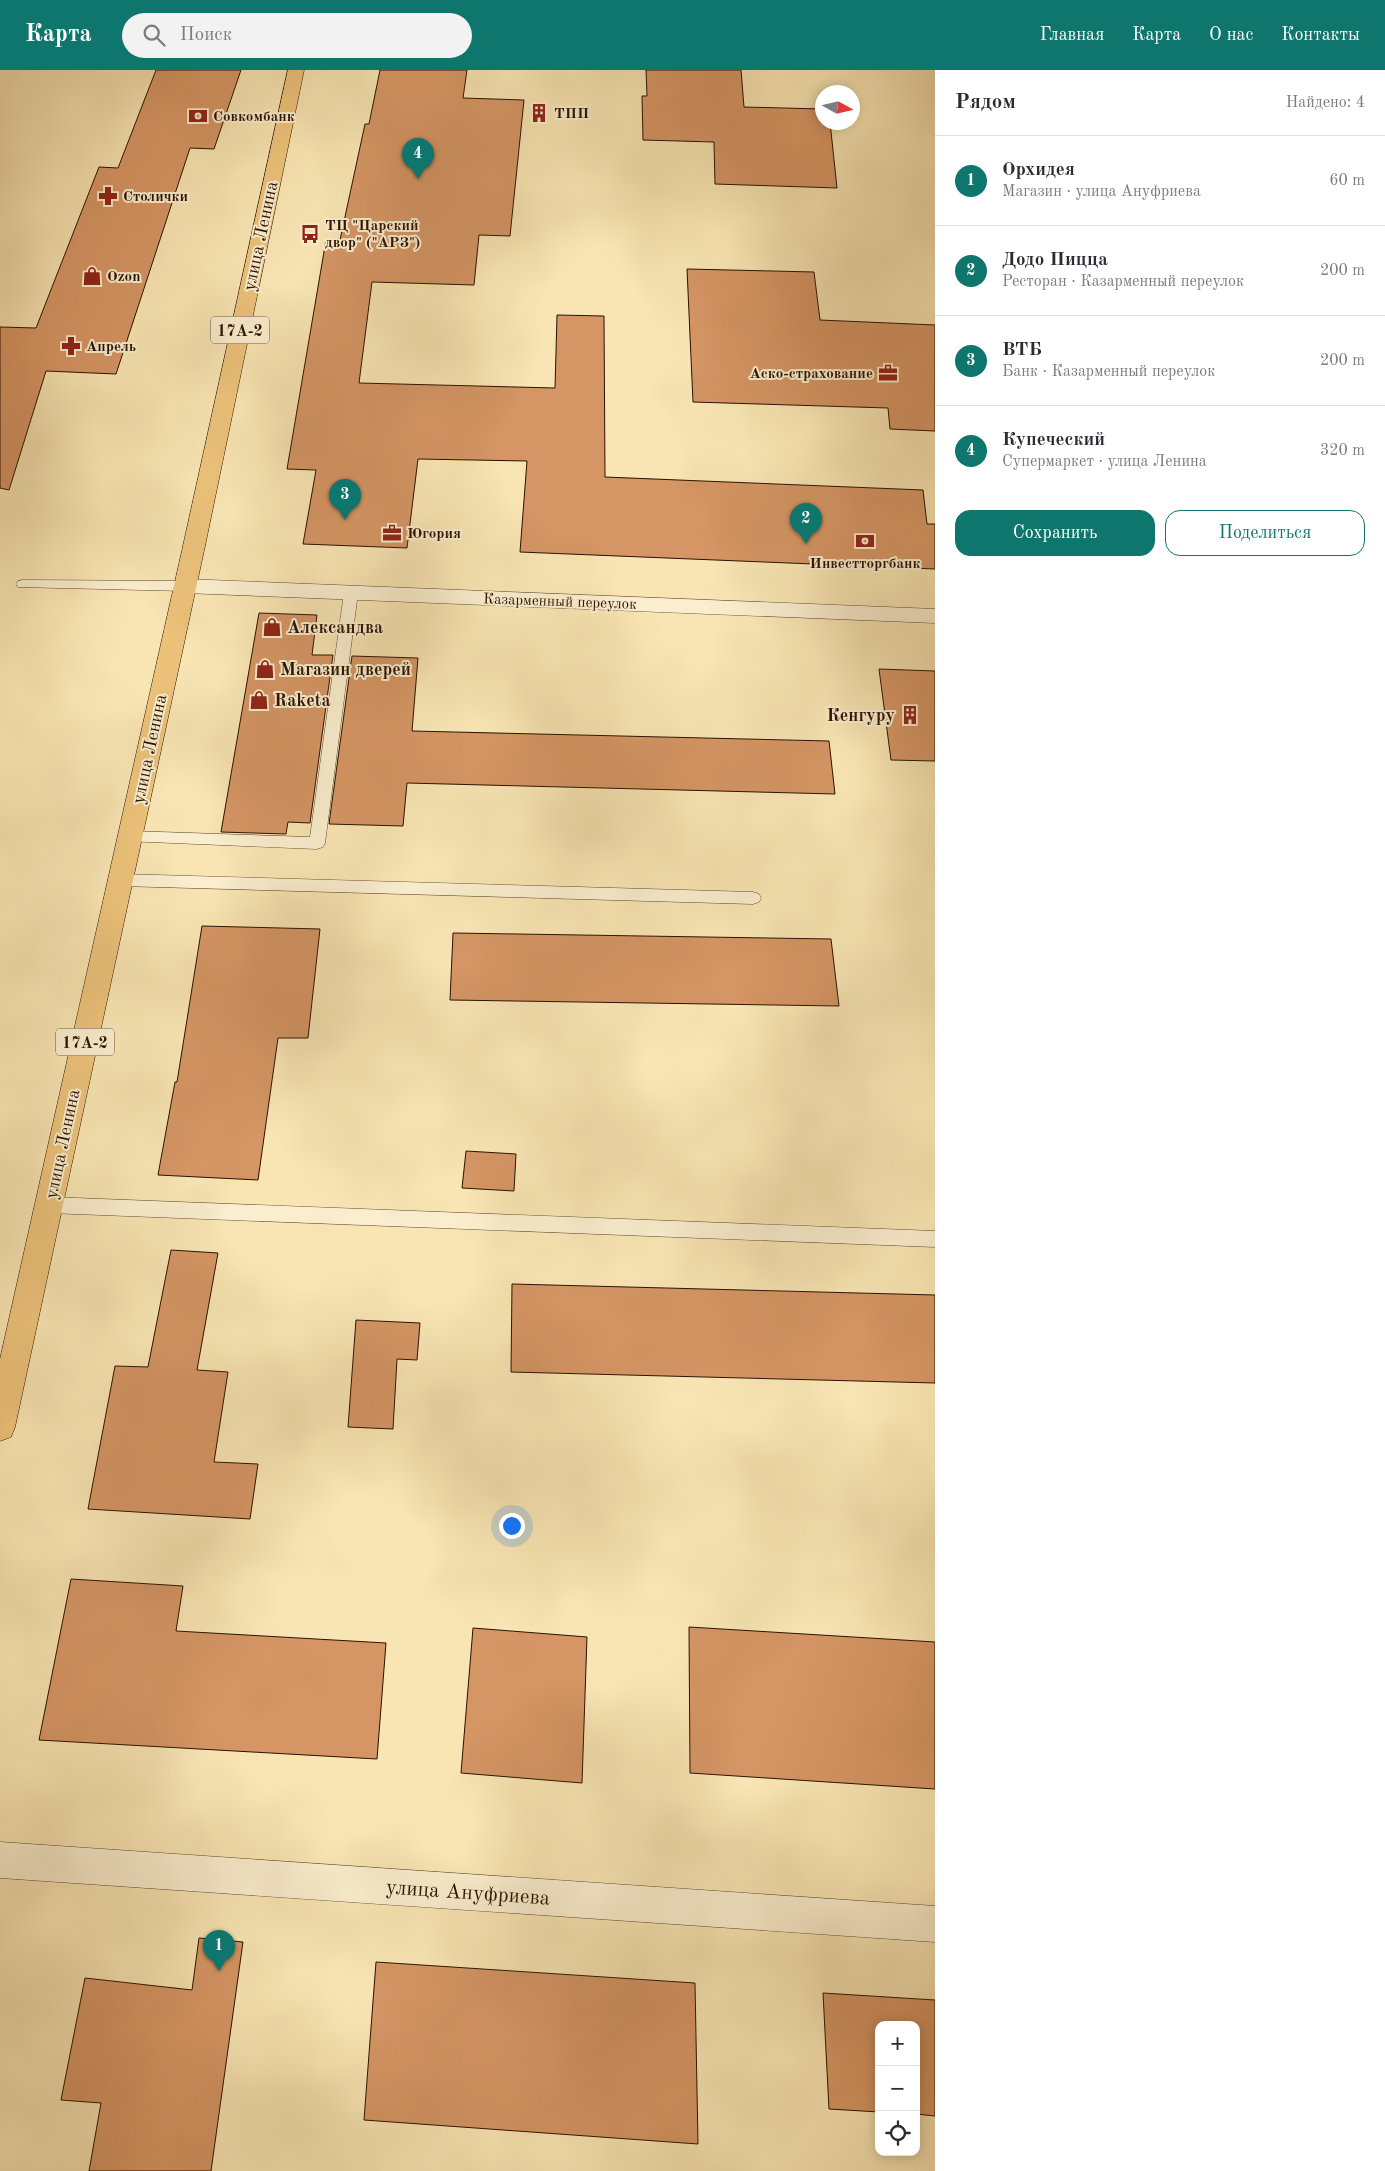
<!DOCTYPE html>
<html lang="ru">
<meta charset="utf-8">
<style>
body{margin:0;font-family:"Old Standard TT",serif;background:#f2f2f3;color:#2b2b33}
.controls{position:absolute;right:15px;bottom:15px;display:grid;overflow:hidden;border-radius:10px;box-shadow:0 2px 12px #0003}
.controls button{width:45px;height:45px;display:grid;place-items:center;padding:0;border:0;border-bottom:1px solid #e1e1e2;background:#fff;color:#2b2b33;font:25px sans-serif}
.compass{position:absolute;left:815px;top:15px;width:45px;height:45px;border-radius:50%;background:#fff;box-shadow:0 2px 12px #0003;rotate:98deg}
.you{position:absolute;left:511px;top:1455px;width:18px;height:18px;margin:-12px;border:4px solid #fff;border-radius:50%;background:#1a73e8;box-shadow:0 0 0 8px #1a73e833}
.badge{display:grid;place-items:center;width:32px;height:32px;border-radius:50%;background:#0f766e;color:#fff;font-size:16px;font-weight:700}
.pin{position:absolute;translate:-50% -41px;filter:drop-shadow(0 1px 2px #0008)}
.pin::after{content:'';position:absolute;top:26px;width:18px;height:15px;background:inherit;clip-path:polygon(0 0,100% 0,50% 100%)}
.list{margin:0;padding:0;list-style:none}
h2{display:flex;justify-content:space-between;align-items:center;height:65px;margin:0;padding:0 20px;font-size:21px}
h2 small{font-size:16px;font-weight:400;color:#7c7c81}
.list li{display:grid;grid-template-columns:32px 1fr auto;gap:15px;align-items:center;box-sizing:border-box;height:90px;padding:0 20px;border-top:1px solid #e1e1e2}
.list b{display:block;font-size:19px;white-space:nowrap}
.list p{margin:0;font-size:16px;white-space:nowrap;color:#7c7c81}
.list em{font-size:16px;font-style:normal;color:#7c7c81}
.actions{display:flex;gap:10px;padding:15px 20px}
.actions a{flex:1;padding:11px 0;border:1px solid #0f766e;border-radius:15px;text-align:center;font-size:18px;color:#0f766e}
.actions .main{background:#0f766e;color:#fff}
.icon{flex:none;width:28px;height:28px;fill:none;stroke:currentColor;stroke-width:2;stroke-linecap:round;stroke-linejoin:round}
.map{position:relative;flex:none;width:935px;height:2101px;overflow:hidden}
header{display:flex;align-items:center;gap:30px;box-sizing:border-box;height:70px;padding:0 25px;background:#0f766e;color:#fff}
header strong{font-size:24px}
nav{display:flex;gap:28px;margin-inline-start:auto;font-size:18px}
.search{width:350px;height:45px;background:#f2f2f3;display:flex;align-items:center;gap:12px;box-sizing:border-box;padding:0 18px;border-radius:28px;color:#7c7c81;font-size:19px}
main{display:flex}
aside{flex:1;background:#fff}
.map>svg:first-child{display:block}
</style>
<header>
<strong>Карта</strong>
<div class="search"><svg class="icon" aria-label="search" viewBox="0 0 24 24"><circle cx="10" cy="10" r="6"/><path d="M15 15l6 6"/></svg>Поиск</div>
<nav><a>Главная</a><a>Карта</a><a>О нас</a><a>Контакты</a></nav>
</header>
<main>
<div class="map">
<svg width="935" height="2101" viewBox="0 0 935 2101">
<rect width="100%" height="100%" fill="#f8e5b3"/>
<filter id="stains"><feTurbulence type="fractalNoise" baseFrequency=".004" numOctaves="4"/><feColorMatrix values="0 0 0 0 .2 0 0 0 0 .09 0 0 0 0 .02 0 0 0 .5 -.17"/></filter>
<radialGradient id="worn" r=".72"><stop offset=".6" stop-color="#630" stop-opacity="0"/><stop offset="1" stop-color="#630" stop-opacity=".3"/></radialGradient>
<g fill="#d59564" stroke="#2b1101">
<path d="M156,0H241L214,79L190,78L116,304L46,301L9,420L0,418V257L36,258L99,97L118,98Z"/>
<path d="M380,0H467L463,28L524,30L510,166L479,165L474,215L372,212L359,313L555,318L557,245L604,246L605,407L923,420L927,454H935V499L520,482L527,391L418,389L407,478L303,474L316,400L287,399L326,170H340L365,54H369Z"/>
<path d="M646,0H741L744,37L822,39V52H830L837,118L715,114L714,72L643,70L642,26H647Z"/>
<path d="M687,199L814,202L820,250L935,255V361L890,359L888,338L693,332Z"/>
<path d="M259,543L317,545L312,585H333L310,753L288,752L286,764L221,762Z"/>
<path d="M352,586L418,588L412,661L829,671L835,724L407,713L403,756L329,754Z"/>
<path d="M879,599L935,601V691L891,690Z"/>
<path d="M202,856L320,859L308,968H278L258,1110L158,1105L175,1012H177Z"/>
<path d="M453,863L831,869L839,936L450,930Z"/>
<path d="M466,1081L516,1084L514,1121L462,1118Z"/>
<path d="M171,1180L218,1183L197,1300L228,1302L214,1392L258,1394L250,1449L88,1439L115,1296L148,1297Z"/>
<path d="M512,1214L935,1225V1313L511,1302Z"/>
<path d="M356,1250L420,1253L417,1290L397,1289L393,1359L348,1357Z"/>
<path d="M71,1509L183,1516L176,1561L386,1573L377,1689L39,1670Z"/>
<path d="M689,1557L935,1572V1719L690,1703Z"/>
<path d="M473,1558L587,1567L582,1713L461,1703Z"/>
<path d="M199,1868L243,1872L211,2101H89L101,2033L61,2030L85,1908L192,1920Z"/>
<path d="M376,1892L695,1913L698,2074L364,2050Z"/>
<path d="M823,1923L935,1930V2046L916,2044V1955H879V2042L829,2039Z"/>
</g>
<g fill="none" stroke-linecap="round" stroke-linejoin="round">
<g stroke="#5e462e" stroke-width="1">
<g id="lane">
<path d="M23,510L185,511L190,513L192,516L190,519L185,521L18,517L16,514L18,511Z"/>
<path d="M351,518L356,520L358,523L325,773L323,777L317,779L125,771L122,767L125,763L130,761L310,767L344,523L346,520Z"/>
<path d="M120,804L753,822L759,824L761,828L759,832L753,834L120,816L114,814L112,810L114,806Z"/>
<path d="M49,1127L935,1161V1177L49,1143L43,1140L40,1135L43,1130Z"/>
</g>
</g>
<g stroke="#5e462e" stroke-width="1">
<g id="street">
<path d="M185,509L935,539V553L185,523L177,521L174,516L177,511Z"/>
<path d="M0,1772L935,1836V1872L0,1808Z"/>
</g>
</g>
<g stroke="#2b1101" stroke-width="1">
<path id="primary" d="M288,0H304L205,476L15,1357L11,1367L0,1371V1289L183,476Z"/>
</g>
<use href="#lane" fill="#faeece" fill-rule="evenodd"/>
<use href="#street" fill="#faeece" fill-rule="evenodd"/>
<use href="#primary" fill="#ecc27a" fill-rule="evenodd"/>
</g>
<defs>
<g id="building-bare" transform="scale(1.5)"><path d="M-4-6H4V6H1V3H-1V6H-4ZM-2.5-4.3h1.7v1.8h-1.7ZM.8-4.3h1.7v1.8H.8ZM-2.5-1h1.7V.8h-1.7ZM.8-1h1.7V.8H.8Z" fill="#8f2418" stroke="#faeece" stroke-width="2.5" paint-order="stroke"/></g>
<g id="bank-bare" transform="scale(1.5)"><path d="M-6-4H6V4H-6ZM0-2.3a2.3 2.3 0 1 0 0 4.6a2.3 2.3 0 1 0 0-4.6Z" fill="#8f2418" stroke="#faeece" stroke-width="2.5" paint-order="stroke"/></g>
<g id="pharmacy-bare" transform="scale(1.5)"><path d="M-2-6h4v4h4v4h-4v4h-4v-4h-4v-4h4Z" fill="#8f2418" stroke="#faeece" stroke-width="2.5" paint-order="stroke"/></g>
<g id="bus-bare" transform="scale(1.5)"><path d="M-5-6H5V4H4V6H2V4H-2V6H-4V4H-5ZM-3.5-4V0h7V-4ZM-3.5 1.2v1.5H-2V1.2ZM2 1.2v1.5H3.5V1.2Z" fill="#8f2418" stroke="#faeece" stroke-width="2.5" paint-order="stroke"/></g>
<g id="shop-bare" transform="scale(1.5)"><path d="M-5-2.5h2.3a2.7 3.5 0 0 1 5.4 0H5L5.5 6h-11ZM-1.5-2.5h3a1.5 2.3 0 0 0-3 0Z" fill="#8f2418" stroke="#faeece" stroke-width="2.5" paint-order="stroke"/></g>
<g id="office-bare" transform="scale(1.5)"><path d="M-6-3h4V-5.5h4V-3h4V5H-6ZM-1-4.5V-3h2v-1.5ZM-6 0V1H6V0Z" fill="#8f2418" stroke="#faeece" stroke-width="2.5" paint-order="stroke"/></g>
</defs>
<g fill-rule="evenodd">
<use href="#building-bare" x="539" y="43"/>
<use href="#bank-bare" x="198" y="46"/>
<use href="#pharmacy-bare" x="108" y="126"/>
<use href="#bus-bare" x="310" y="164"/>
<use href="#shop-bare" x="92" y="206"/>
<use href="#pharmacy-bare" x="71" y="276"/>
<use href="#office-bare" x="888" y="303"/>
<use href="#office-bare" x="392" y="463"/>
<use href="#bank-bare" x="865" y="471"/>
<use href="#shop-bare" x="272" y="557"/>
<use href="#shop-bare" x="265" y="599"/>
<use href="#shop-bare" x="259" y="630"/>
<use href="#building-bare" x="910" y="645"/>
</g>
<g text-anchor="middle" stroke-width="4" stroke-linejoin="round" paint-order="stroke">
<g font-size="15" font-weight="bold" fill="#2b1101" stroke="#faeece" text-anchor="start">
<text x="554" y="48">ТПП</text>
<text x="213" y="51">Совкомбанк</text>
<text x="123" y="131">Столички</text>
<text x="325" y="160">ТЦ "Царский<tspan x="325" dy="17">двор" ("АРЗ")</tspan></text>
<text x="107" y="211">Ozon</text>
<text x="86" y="281">Апрель</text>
<text x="873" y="308" text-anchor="end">Аско-страхование</text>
<text x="407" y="468">Югория</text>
<text x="865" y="498" text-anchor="middle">Инвестторгбанк</text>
</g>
<g font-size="15" fill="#2b1101" stroke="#faeece">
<text transform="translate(560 531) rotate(2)" y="5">Казарменный переулок</text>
</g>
<g fill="#faeece" stroke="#69533e" stroke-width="1">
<rect x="211" y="246.5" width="58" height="27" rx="4"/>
<rect x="56" y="958.5" width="58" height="27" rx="4"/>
</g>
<g font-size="16" font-weight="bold" fill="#2b1101">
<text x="240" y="266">17А-2</text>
<text x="85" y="978">17А-2</text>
</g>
<g font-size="18" fill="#2b1101" stroke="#faeece">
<text transform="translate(260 166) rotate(-78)" y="6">улица Ленина</text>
<text transform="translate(149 679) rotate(-78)" y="6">улица Ленина</text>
<text transform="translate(62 1074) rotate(-78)" y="6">улица Ленина</text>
</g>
<g font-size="18" font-weight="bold" fill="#2b1101" stroke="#faeece" text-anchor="start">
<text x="287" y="563">Александва</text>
<text x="280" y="605">Магазин дверей</text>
<text x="274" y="636">Raketa</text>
<text x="895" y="651" text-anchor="end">Кенгуру</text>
</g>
<g font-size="21" fill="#2b1101" stroke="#faeece">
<text transform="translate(468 1822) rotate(4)" y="7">улица Ануфриева</text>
</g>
</g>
<rect width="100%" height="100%" filter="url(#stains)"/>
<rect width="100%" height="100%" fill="url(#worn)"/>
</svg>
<div class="controls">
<button>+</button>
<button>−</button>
<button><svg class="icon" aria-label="locate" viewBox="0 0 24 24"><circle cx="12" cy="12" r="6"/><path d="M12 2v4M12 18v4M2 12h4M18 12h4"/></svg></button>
</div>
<svg class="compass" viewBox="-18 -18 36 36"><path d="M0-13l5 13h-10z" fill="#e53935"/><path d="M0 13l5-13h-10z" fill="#7c7c81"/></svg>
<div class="you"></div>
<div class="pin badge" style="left:219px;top:1901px">1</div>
<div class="pin badge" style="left:806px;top:474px">2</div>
<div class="pin badge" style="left:345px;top:450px">3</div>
<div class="pin badge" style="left:418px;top:109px">4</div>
</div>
<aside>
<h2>Рядом<small>Найдено: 4</small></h2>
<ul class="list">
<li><span class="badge">1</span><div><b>Орхидея</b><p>Магазин · улица Ануфриева</p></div><em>60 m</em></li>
<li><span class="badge">2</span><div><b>Додо Пицца</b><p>Ресторан · Казарменный переулок</p></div><em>200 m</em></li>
<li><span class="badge">3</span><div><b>ВТБ</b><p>Банк · Казарменный переулок</p></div><em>200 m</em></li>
<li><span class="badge">4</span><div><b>Купеческий</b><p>Супермаркет · улица Ленина</p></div><em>320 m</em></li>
</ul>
<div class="actions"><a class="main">Сохранить</a><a>Поделиться</a></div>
</aside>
</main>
